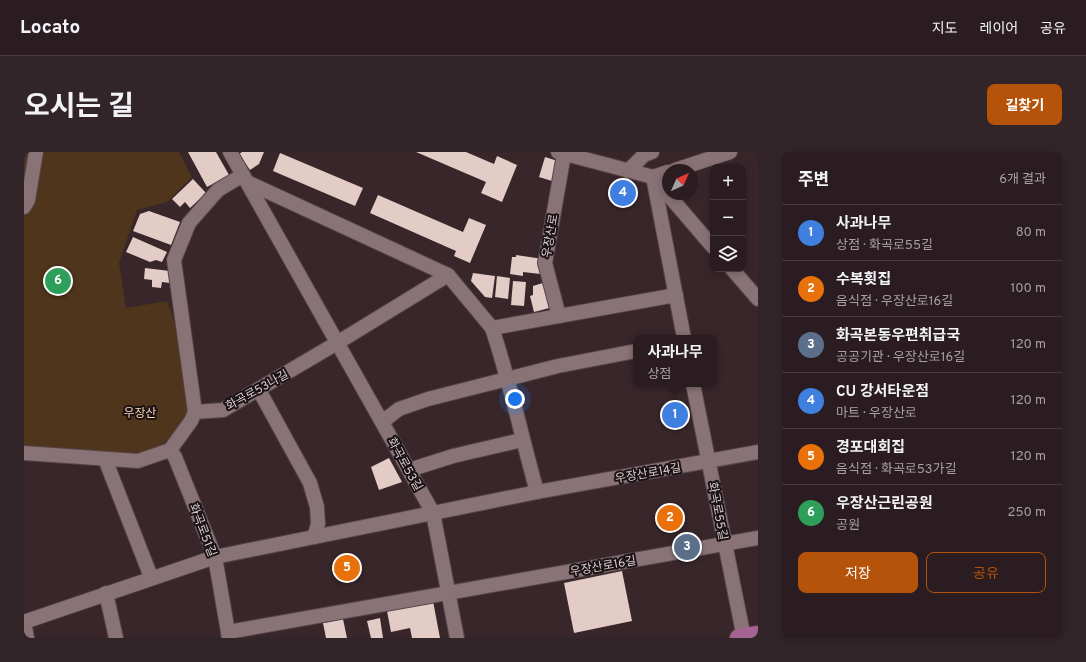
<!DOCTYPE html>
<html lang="ko">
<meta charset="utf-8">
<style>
body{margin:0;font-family:Overpass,"Noto Sans KR",sans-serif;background:#322529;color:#f1f3f6}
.controls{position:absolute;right:12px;top:12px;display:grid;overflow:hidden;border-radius:8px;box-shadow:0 2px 10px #0003}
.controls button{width:36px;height:36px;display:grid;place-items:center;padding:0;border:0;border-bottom:1px solid #463a3e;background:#2a1c20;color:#f1f3f6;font:20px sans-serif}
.compass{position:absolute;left:638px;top:12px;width:36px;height:36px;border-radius:50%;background:#2a1c20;box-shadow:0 2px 10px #0003;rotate:45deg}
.you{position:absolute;left:491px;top:247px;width:14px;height:14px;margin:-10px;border:3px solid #fff;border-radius:50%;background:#1a73e8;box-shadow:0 0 0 6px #1a73e833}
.badge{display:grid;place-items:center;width:26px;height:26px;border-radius:50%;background:#b45309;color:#fff;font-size:13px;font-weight:700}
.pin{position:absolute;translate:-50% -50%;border:2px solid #fff;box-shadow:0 1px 4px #0006}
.popup{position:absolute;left:609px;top:183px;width:84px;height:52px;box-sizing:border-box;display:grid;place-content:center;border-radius:8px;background:#2a1c20;filter:drop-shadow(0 1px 3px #0005);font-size:13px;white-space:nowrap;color:#a5a1a5}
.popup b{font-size:15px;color:#f1f3f6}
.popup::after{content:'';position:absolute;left:50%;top:100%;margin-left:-8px;border:8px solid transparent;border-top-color:#2a1c20}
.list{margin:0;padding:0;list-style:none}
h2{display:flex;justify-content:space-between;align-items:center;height:52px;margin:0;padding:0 16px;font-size:17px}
h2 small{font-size:13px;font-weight:400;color:#a5a1a5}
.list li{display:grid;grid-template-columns:26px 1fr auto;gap:12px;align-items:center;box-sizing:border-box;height:56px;padding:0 16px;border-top:1px solid #463a3e}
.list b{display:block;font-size:15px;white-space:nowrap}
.list p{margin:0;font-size:13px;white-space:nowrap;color:#a5a1a5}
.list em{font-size:13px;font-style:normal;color:#a5a1a5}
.actions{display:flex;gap:8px;padding:12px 16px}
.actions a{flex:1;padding:9px 0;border:1px solid #b45309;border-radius:8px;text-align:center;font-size:14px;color:#b45309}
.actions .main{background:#b45309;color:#fff}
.icon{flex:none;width:22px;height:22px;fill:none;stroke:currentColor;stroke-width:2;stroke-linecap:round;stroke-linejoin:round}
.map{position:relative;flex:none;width:734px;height:486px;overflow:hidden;border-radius:8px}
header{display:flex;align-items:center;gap:24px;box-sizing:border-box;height:56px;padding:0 20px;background:#2a1c20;border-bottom:1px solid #463a3e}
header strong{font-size:19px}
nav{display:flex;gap:22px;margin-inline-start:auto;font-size:14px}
.intro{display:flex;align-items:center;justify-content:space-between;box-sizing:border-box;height:96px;padding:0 24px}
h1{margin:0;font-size:28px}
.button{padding:10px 18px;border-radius:8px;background:#b45309;color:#fff;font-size:14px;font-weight:700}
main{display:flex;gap:24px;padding:0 24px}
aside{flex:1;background:#2a1c20;border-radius:8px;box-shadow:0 2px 10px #0003}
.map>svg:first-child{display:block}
</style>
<header>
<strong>Locato</strong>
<nav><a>지도</a><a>레이어</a><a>공유</a></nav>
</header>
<div class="intro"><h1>오시는 길</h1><a class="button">길찾기</a></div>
<main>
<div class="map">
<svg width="734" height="486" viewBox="0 0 734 486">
<rect width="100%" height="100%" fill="#38262a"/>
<path fill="#4f351b" d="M0,0H155L168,25L143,50L113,58L95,111L102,156L143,149L151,171L165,260C154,274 144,292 127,300C104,311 29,299 0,297Z"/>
<g fill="#e3cbc6">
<path d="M164,0H192L205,23L183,35Z"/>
<path d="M218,0H240L235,12L226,18L215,2Z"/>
<path d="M392,0H442L470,12L473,4L493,13L478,50L457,41L462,30Z"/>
<path d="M256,1L339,36L331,54L249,19Z"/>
<path d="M521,5L537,10L532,18L528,29L515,25Z"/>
<path d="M169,27L182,41L166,56L161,50L156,55L148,47Z"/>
<path d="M354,43L439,80L445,66L462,73L446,111L430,104L432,99L346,61Z"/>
<path d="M125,59L156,70L147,93L109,79L116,62Z"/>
<path d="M109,85L143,100L138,110L132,108L126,110L102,100Z"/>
<path d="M492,103L519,107L516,122L499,120V124L486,122L488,105H492Z"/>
<path d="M121,116L146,119V131L138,130L137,136L128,135V128L120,127Z"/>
<path d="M449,121L471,124L468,146L461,145L447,129Z"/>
<path d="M473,124L486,126L484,147L471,145Z"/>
<path d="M489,129L502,130L500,154L487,153Z"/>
<path d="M522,130L529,155L510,160L506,144L509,143V134Z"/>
<path d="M365,306L378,330L355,338L347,315Z"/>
<path d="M598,419L608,469L550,481L540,431Z"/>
<path d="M409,449L416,486H388L386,476L367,480L363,459Z"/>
<path d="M356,466L359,486H347L343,469Z"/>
<path d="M319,467L323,486H302L299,471Z"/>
</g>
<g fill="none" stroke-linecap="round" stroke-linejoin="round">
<g stroke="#544448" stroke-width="16">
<g id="minor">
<path d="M206,0L409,361L433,486"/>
<path d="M534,0L629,25L689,95"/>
<path d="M651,18L706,0"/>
<path d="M604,19L620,3L628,0"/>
<path d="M644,20L629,25L660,186"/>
<path d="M223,30L424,123L468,176L652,143"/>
<path d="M0,55L4,48L12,0"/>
<path d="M708,117L734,147"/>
<path d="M535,164L521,111L540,2"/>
<path d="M468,176C486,230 498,286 513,340"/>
<path d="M669,232L720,486"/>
<path d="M235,238L286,331L293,355L294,372L290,385"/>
<path d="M171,260L150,108L165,71L194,38L219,23"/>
<path d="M358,270L375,257L404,247L534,214L612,199"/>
<path d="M146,298L151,305L191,405L205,486"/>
<path d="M0,301L114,309L146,298L167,269L171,260L199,258L313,191L424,123"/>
<path d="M81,307L127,425"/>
<path d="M385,318L429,304L498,288"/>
<path d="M82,441L92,486"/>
<path d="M204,480L734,386"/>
<path d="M3,486L0,470L191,405L513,340L734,300"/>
</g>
</g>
<g stroke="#544448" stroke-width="20">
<path id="major" d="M715,486L734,483"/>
</g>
<use href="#minor" stroke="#897377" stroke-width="14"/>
<use href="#major" stroke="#a56394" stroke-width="18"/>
</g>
<g text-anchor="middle" stroke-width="4" stroke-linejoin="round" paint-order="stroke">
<g font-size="12" fill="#dbced1" stroke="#1a1214">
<text transform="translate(526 84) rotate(-80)" y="4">우장산로</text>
<text transform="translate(233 238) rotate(-29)" y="4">화곡로53나길</text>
<text transform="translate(381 312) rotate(61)" y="4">화곡로53길</text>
<text transform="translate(624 321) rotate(-10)" y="4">우장산로14길</text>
<text transform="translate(694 359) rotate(79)" y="4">화곡로55길</text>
<text transform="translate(179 378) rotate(69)" y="4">화곡로51길</text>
<text transform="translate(579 414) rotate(-10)" y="4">우장산로16길</text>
</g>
<g font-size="12" fill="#f9d4b3" stroke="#1a1214">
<text x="116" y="265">우장산</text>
</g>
</g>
</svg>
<div class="controls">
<button>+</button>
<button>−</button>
<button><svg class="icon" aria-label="layers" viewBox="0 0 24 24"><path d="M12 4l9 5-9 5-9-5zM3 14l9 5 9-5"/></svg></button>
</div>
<svg class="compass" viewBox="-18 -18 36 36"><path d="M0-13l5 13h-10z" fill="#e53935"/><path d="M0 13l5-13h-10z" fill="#a5a1a5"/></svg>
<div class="you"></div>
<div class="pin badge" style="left:651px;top:263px;background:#3f7fe0">1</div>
<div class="popup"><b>사과나무</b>상점</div>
<div class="pin badge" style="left:646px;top:366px;background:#e8710a">2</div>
<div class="pin badge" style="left:663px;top:395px;background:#5c6f8a">3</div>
<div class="pin badge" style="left:599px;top:41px;background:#3f7fe0">4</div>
<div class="pin badge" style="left:323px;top:416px;background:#e8710a">5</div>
<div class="pin badge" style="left:34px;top:129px;background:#2e9e5b">6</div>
</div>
<aside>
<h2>주변<small>6개 결과</small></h2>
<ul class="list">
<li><span class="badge" style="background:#3f7fe0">1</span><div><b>사과나무</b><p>상점 · 화곡로55길</p></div><em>80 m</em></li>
<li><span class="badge" style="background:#e8710a">2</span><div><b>수복횟집</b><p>음식점 · 우장산로16길</p></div><em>100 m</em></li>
<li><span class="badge" style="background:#5c6f8a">3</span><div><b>화곡본동우편취급국</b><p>공공기관 · 우장산로16길</p></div><em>120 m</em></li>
<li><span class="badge" style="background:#3f7fe0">4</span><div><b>CU 강서타운점</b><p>마트 · 우장산로</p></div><em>120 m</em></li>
<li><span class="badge" style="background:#e8710a">5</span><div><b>경포대회집</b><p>음식점 · 화곡로53가길</p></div><em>120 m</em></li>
<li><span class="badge" style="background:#2e9e5b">6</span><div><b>우장산근린공원</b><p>공원</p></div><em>250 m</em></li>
</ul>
<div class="actions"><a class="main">저장</a><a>공유</a></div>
</aside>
</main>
